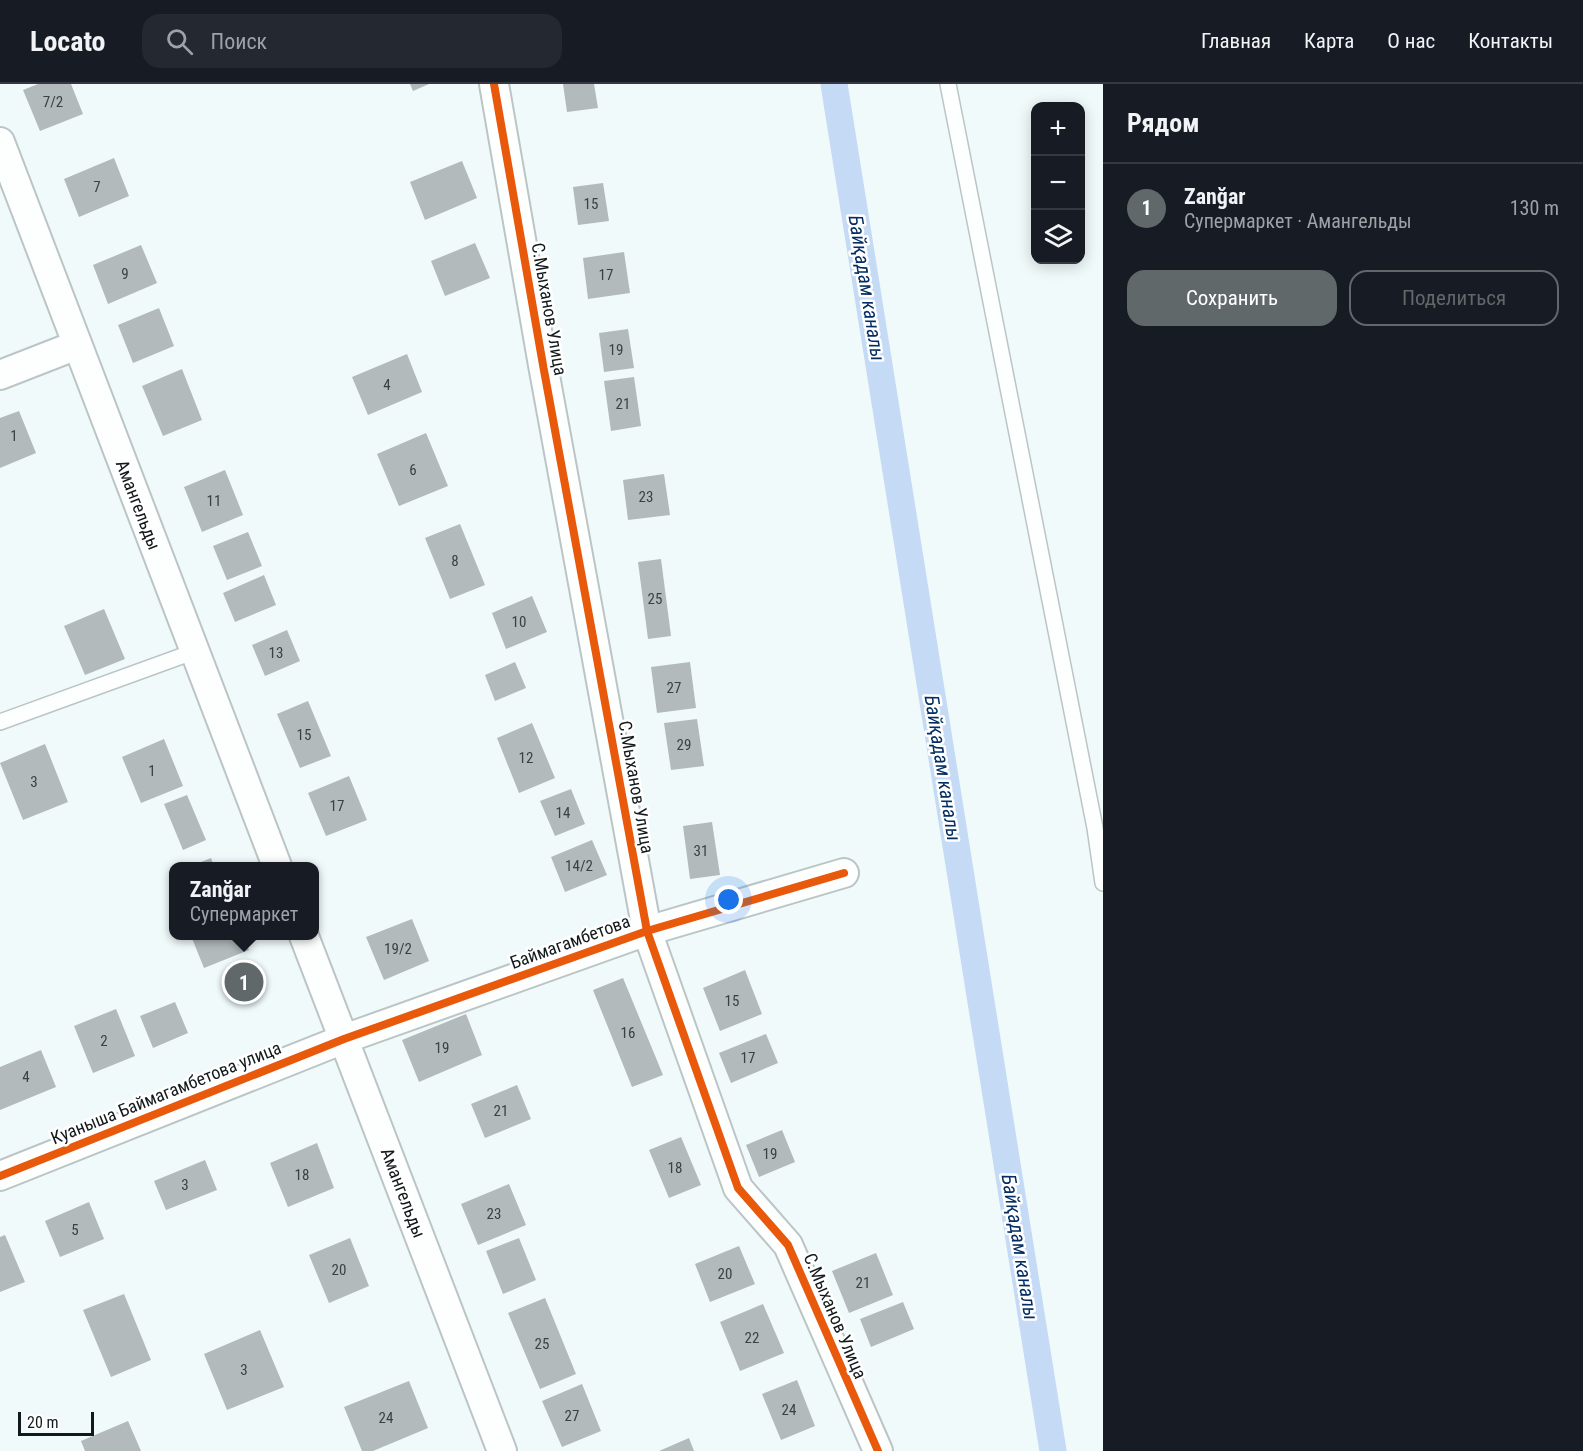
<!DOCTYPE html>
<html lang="ru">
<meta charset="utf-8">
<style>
body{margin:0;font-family:"Roboto Condensed",sans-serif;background:#242831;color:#f1f3f6}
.controls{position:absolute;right:18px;top:18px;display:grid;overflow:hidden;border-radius:12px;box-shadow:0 3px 15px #0003}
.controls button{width:54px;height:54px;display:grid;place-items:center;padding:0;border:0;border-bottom:2px solid #363941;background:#171b24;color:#f1f3f6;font:30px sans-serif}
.scale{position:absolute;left:18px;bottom:15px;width:76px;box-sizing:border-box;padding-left:6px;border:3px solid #12191a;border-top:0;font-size:16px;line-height:21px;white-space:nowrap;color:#12191a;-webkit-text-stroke:4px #fff;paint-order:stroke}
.you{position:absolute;left:729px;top:816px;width:21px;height:21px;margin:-15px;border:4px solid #fff;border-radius:50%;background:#1a73e8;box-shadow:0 0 0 9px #1a73e833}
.badge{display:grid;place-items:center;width:39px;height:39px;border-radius:50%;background:#606869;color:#fff;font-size:20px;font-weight:700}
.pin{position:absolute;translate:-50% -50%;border:3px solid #fff;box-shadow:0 2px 6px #0006}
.popup{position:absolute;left:169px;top:778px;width:150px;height:78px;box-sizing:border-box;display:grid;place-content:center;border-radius:12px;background:#171b24;filter:drop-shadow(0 2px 4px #0005);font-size:20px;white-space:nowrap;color:#9ea1a6}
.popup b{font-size:22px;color:#f1f3f6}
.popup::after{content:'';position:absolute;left:50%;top:100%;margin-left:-12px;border:12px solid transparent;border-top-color:#171b24}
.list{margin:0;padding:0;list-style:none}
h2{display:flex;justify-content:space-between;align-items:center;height:78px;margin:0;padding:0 24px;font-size:26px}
h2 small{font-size:20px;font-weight:400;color:#9ea1a6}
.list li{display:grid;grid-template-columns:39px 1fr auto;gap:18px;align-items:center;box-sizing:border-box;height:90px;padding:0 24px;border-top:2px solid #363941}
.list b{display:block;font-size:22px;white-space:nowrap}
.list p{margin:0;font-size:20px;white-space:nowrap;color:#9ea1a6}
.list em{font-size:20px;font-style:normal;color:#9ea1a6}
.actions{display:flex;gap:12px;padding:18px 24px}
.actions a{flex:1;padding:14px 0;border:2px solid #606869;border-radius:18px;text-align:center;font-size:21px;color:#606869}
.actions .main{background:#606869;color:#fff}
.icon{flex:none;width:33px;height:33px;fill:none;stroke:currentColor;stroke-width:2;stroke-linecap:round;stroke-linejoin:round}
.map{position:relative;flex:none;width:1103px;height:1367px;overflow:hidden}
header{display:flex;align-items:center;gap:36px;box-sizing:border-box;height:84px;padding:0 30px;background:#171b24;border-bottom:2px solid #363941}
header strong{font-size:28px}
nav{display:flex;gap:33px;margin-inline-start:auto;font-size:21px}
.search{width:420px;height:54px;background:#242831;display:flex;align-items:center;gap:15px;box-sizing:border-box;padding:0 21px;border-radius:18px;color:#9ea1a6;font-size:22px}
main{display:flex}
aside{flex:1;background:#171b24}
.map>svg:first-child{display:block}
</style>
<header>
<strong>Locato</strong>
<div class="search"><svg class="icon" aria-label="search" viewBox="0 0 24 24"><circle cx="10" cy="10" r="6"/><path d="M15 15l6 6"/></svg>Поиск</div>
<nav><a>Главная</a><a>Карта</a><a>О нас</a><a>Контакты</a></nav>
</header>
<main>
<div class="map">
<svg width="1103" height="1367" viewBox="0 0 1103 1367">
<rect width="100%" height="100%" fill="#f0fafb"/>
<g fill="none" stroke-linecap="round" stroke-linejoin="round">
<path stroke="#c5daf5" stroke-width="27" d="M834,0L1053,1367"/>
</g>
<g fill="#b2babc">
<path d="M38,0H71L83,30L40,47L23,6Z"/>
<path d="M410,0H429L413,7Z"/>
<path d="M563,0H594L598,24L567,28Z"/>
<path d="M114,74L129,112L79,133L64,95Z"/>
<path d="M462,77L477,114L425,136L410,98Z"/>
<path d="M603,99L609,137L578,141L573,103Z"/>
<path d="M475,159L490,194L445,212L431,177Z"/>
<path d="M141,161L157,199L108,220L93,181Z"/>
<path d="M624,168L630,209L588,215L583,174Z"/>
<path d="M159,224L174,262L133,279L118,241Z"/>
<path d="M628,245L634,284L604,288L599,249Z"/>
<path d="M407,270L422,308L368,331L352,293Z"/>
<path d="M182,285L202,336L163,352L142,302Z"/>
<path d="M634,293L641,342L611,347L604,297Z"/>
<path d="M19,327L36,369L0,384V334Z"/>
<path d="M426,349L448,402L399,422L377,370Z"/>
<path d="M225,386L243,431L202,448L184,403Z"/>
<path d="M664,390L670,431L628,436L623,396Z"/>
<path d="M460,440L485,501L450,515L425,454Z"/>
<path d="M248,448L262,482L227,496L213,462Z"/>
<path d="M661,475L671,552L648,555L638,478Z"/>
<path d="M264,491L276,521L235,538L223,509Z"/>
<path d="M532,512L547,548L506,565L492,529Z"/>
<path d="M104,525L125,575L85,591L64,542Z"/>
<path d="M287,546L300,577L265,592L252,561Z"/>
<path d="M515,578L526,604L495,617L485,591Z"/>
<path d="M690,578L696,624L657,629L651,583Z"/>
<path d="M308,617L331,672L300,684L277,630Z"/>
<path d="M697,635L704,682L671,686L664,639Z"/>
<path d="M532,639L555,694L519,709L497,654Z"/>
<path d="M164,655L183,702L141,719L122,673Z"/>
<path d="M45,660L68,718L23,736L0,679Z"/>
<path d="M349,692L367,736L326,752L308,709Z"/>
<path d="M571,705L585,740L555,752L540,717Z"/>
<path d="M187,711L206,756L183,766L164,720Z"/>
<path d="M712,738L720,791L690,795L683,742Z"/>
<path d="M592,756L607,791L565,808L551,773Z"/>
<path d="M211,774L214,782H191Z"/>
<path d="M412,835L429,877L384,896L366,853Z"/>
<path d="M191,852H243L249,866L204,884Z"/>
<path d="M745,886L762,930L720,947L703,904Z"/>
<path d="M623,894L663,991L632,1003L593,906Z"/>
<path d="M175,918L188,949L153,964L140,932Z"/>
<path d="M116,925L135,972L93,989L74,942Z"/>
<path d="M466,930L482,971L419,998L402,956Z"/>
<path d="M766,950L778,979L731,999L719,969Z"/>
<path d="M41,966L56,1003L0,1026V983Z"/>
<path d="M517,1001L531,1035L485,1054L471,1020Z"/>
<path d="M782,1046L795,1078L759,1093L746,1061Z"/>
<path d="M681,1053L701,1101L669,1114L649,1066Z"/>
<path d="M317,1059L334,1104L288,1123L270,1079Z"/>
<path d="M205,1076L217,1106L166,1126L154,1097Z"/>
<path d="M509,1100L526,1141L478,1161L461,1120Z"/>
<path d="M89,1118L104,1155L60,1173L45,1137Z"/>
<path d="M5,1151L25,1198L0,1208V1153Z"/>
<path d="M350,1154L369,1202L329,1219L309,1171Z"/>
<path d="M519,1154L536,1196L503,1210L486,1167Z"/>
<path d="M739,1162L755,1200L710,1218L695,1180Z"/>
<path d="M876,1169L893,1211L849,1229L832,1187Z"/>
<path d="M124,1210L151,1276L111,1293L83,1226Z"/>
<path d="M545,1214L576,1290L540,1305L508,1229Z"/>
<path d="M903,1218L914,1245L871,1263L860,1235Z"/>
<path d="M763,1220L784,1269L740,1287L720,1238Z"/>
<path d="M260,1246L284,1303L227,1326L204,1270Z"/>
<path d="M797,1296L815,1342L781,1356L762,1310Z"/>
<path d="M409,1297L428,1344L373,1367H362L344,1323Z"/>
<path d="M582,1300L601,1347L562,1363L542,1317Z"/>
<path d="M128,1337L141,1367H85L81,1357Z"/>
<path d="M689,1354L694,1367H659Z"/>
</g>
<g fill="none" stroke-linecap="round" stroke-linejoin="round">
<g stroke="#bcc5c6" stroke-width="18">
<g id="service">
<path d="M948,0L1095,744L1103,799"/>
<path d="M0,638L193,568"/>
</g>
</g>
<g stroke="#bcc5c6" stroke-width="32">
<g id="minor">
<path d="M494,0L543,281L647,847L738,1104L788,1161L878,1367"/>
<path d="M0,58L277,782"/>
<path d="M0,291L77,261"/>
<path d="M304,852L502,1367"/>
<path d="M0,1092L344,955L647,847L844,789"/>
</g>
</g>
<use href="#service" stroke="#fdfefe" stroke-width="15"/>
<use href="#minor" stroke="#fdfefe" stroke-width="28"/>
<g stroke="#fff" stroke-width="11">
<g id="cycleway">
<path d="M494,0L543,281L647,847L738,1104L788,1161L878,1367"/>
<path d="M0,1092L344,955L647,847L844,789"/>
</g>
</g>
<use href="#cycleway" stroke="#e8590c" stroke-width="8"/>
</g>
<g text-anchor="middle" stroke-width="5" stroke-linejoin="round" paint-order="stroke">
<g font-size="15" fill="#3a4142">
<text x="53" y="23">7/2</text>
<text x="97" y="108">7</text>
<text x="591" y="125">15</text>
<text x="125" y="195">9</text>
<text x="606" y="196">17</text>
<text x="616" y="271">19</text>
<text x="387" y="306">4</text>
<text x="623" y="325">21</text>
<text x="14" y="357">1</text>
<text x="413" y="391">6</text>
<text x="646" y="418">23</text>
<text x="214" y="422">11</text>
<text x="455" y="482">8</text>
<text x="655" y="520">25</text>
<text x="519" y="543">10</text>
<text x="276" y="574">13</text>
<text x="674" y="609">27</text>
<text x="304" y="656">15</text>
<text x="684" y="666">29</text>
<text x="526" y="679">12</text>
<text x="152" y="692">1</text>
<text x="34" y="703">3</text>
<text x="337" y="727">17</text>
<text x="563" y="734">14</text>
<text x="701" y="772">31</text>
<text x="579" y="787">14/2</text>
<text x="398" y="870">19/2</text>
<text x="732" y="922">15</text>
<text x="628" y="954">16</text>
<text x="104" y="962">2</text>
<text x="442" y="969">19</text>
<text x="748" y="979">17</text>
<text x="26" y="998">4</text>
<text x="501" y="1032">21</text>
<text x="770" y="1075">19</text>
<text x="675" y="1089">18</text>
<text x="302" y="1096">18</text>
<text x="185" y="1106">3</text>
<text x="494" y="1135">23</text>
<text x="75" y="1151">5</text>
<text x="339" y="1191">20</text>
<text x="725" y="1195">20</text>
<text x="863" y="1204">21</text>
<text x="752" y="1259">22</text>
<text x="542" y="1265">25</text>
<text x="244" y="1291">3</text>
<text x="789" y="1331">24</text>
<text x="572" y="1337">27</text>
<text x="386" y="1339">24</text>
</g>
<g font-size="18" fill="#12191a" stroke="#fff">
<text transform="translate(549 225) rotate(80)" y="6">С.Мыханов Улица</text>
<text transform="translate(138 421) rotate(69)" y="6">Амангельды</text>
<text transform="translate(636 703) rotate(80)" y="6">С.Мыханов Улица</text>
<text transform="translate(570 858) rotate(-20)" y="6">Баймагамбетова</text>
<text transform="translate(166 1009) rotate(-22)" y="6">Куаныша Баймагамбетова улица</text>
<text transform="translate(403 1109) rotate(69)" y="6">Амангельды</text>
<text transform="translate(835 1232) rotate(67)" y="6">С.Мыханов Улица</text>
</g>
<g font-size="20" font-style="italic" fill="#032d63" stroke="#fff">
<text transform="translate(867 204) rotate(81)" y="7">Байқадам каналы</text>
<text transform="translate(943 684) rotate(81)" y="7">Байқадам каналы</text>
<text transform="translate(1020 1163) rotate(81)" y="7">Байқадам каналы</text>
</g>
</g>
</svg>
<div class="controls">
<button>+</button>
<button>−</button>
<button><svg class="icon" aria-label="layers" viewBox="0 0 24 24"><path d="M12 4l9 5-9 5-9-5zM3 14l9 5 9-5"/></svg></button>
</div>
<div class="scale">20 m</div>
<div class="you"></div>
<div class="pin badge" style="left:244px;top:898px">1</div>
<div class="popup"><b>Zanğar</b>Супермаркет</div>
</div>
<aside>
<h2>Рядом<small></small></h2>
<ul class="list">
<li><span class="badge">1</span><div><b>Zanğar</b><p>Супермаркет · Амангельды</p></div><em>130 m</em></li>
</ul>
<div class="actions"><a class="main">Сохранить</a><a>Поделиться</a></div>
</aside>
</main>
